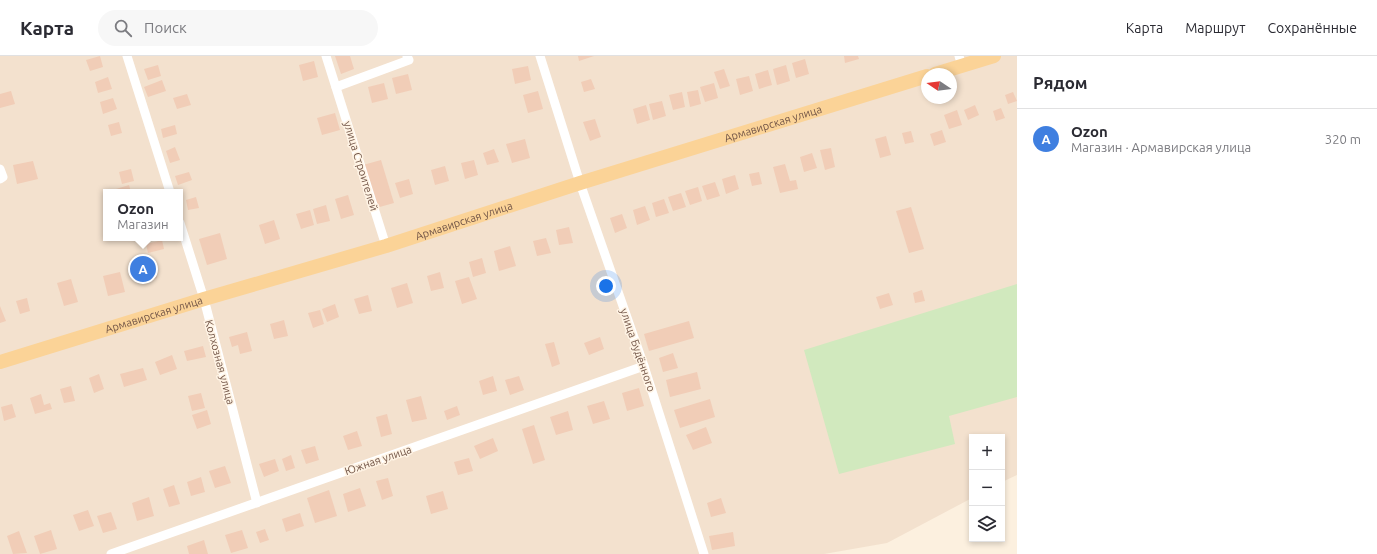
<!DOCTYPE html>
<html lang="ru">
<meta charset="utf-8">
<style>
body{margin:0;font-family:Ubuntu,sans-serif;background:#f7f7f7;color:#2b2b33}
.controls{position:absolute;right:12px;bottom:12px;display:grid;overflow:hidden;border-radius:0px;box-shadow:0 2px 6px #0003}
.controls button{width:36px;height:36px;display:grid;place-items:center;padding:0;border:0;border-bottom:1px solid #e1e1e2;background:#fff;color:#2b2b33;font:20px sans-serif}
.compass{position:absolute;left:921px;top:12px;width:36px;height:36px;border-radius:50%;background:#fff;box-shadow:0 2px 6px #0003;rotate:283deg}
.you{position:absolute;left:606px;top:230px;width:14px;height:14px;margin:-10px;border:3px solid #fff;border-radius:50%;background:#1a73e8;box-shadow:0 0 0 6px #1a73e833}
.badge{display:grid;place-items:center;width:26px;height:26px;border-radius:50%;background:#1a73e8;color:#fff;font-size:13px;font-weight:700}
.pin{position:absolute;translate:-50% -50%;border:2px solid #fff;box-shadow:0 1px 4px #0006}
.popup{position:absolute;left:103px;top:133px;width:80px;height:52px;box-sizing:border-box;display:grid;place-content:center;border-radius:0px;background:#fff;filter:drop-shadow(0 1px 3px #0005);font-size:13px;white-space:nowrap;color:#7c7c81}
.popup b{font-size:15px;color:#2b2b33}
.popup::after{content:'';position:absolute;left:50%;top:100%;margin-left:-8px;border:8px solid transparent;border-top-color:#fff}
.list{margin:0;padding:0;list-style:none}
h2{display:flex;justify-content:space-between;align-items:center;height:52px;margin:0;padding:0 16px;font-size:17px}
h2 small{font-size:13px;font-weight:400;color:#7c7c81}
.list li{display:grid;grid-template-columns:26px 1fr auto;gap:12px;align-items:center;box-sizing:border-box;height:60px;padding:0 16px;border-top:1px solid #e1e1e2}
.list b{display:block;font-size:15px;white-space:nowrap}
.list p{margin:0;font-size:13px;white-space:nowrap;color:#7c7c81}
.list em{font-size:13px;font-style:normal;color:#7c7c81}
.icon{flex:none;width:22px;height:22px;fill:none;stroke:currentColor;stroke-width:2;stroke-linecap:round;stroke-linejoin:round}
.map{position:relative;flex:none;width:1017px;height:498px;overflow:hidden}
header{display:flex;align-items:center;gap:24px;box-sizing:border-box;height:56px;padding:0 20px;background:#fff;border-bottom:1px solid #e1e1e2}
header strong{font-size:19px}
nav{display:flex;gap:22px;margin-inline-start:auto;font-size:14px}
.search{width:280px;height:36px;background:#f7f7f7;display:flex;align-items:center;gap:10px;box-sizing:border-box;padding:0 14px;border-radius:22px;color:#7c7c81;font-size:15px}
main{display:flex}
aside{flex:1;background:#fff}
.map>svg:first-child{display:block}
</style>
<header>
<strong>Карта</strong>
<div class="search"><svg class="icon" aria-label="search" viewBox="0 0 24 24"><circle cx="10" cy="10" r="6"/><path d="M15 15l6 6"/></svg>Поиск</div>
<nav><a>Карта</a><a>Маршрут</a><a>Сохранённые</a></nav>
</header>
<main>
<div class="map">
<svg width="1017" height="498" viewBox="0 0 1017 498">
<rect width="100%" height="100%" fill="#fcf0df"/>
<path fill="#f3e1ce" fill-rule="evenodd" d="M0,0H1017V419L1002,426V381H972V442L887,487L824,498H0ZM927,18H951V42H927ZM106,136H180V182H106Z"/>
<path fill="#d1e9be" d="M1017,228V341L949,360L955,388L839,418L804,294Z"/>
<g fill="#f1cdb7">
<path d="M100,0L103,11L90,15L86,4Z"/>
<path d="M335,0H350L354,13L341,18Z"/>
<path d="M578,0H594L579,5Z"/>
<path d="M844,0H858L859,3L845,7Z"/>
<path d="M805,3L809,18L796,22L792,7Z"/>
<path d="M314,5L318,21L303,25L299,9Z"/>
<path d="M158,9L161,20L148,24L144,13Z"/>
<path d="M786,9L790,25L777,29L773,13Z"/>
<path d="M528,10L531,24L515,28L512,13Z"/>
<path d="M724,13L730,30L720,33L714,16Z"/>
<path d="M768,14L772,29L759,33L755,18Z"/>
<path d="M408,18L412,34L396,38L392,22Z"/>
<path d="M749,20L753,35L740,39L736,23Z"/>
<path d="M108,21L112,33L98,37L95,26Z"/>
<path d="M591,23L595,33L584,36L581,26Z"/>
<path d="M162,24L166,35L148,41L144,31Z"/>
<path d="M384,27L388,43L372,47L368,31Z"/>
<path d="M714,27L718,42L705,46L700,31Z"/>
<path d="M698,34L701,48L690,51L687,36Z"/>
<path d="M11,35L15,48L0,52V38Z"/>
<path d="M538,35L543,53L528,57L523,39Z"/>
<path d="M682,36L685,51L673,54L669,39Z"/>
<path d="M1013,36L1017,45L1008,48L1005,39Z"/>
<path d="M187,38L191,49L177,53L173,42Z"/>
<path d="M113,42L117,53L103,58L100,46Z"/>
<path d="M662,45L666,60L653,64L649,48Z"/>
<path d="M646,49L650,64L637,68L633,53Z"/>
<path d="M975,49L979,59L968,64L964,54Z"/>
<path d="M1001,52L1005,62L996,65L993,55Z"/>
<path d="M957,54L962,69L949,73L944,59Z"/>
<path d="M335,57L340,74L322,79L317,62Z"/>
<path d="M595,63L601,81L590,85L583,66Z"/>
<path d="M119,66L122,77L111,80L108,69Z"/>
<path d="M175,69L177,78L163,82L161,73Z"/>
<path d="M942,74L946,86L934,90L930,78Z"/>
<path d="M911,75L914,86L905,88L902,77Z"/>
<path d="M886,80L891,99L880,102L875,83Z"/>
<path d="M525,83L530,102L512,107L506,88Z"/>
<path d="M175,91L180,104L170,107L166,95Z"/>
<path d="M831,92L835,111L825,114L820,94Z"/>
<path d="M494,93L499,106L487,109L483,97Z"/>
<path d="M812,97L817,112L804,116L800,101Z"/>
<path d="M381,104L394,147L376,152L363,109Z"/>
<path d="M474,104L478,119L465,123L461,107Z"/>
<path d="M33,105L38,123L17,128L13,109Z"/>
<path d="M785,108L790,125L796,124L798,133L780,137L773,111Z"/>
<path d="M445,110L449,125L435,129L431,114Z"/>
<path d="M131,113L134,125L122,128L119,116Z"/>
<path d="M189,116L192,124L178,129L175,120Z"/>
<path d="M759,116L762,128L752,130L749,118Z"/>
<path d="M735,119L739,133L726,138L722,123Z"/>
<path d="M409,123L413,138L400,142L395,127Z"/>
<path d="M715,126L720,140L707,144L702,130Z"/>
<path d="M129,129L131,136H117L116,133Z"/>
<path d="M698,131L702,145L690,149L685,135Z"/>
<path d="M681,137L686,151L673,155L668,141Z"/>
<path d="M348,139L354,159L341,163L335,143Z"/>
<path d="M196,141L199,152L188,154L186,144Z"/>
<path d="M664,143L669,157L656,161L652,147Z"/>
<path d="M326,149L330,165L317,168L313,153Z"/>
<path d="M645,150L650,164L637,169L633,154Z"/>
<path d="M911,151L924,193L909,197L896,155Z"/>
<path d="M310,154L314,169L301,173L296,158Z"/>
<path d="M622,158L627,172L615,177L610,162Z"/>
<path d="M274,164L280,183L265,188L259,169Z"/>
<path d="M569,171L573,187L559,189L556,174Z"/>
<path d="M220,177L227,203L207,209L199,183Z"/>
<path d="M546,182L551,197L537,200L533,185Z"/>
<path d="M162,184L164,193L148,197L146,188Z"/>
<path d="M510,190L516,210L499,215L494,195Z"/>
<path d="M482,202L486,217L473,221L469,206Z"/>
<path d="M153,207L157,222L144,226L139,210Z"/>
<path d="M120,216L125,236L108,240L103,220Z"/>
<path d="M440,216L444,232L431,235L427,220Z"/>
<path d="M469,221L477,243L462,248L455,225Z"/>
<path d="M71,223L78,246L64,250L57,227Z"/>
<path d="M407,227L413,247L397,252L391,232Z"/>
<path d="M922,234L925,245L915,247L913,237Z"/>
<path d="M889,237L893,249L880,253L876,241Z"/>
<path d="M368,239L372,255L359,258L354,243Z"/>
<path d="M27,242L30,255L20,258L16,245Z"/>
<path d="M335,248L339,261L327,266L322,253Z"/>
<path d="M0,250L6,265L0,267Z"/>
<path d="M320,254L324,268L313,272L308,257Z"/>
<path d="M284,264L288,280L274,283L270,268Z"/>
<path d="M689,265L694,282L649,295L644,278Z"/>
<path d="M247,276L252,295L240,298L238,289L232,291L229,281Z"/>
<path d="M600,281L604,293L589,299L584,287Z"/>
<path d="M554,286L560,308L552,311L545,288Z"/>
<path d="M203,290L206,301L187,305L184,295Z"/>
<path d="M673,297L678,312L663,316L659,302Z"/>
<path d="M172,299L177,313L160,319L155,306Z"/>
<path d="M143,312L147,324L124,331L120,318Z"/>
<path d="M697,316L701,333L670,341L666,324Z"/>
<path d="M99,318L104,333L94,337L89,322Z"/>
<path d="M493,320L497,335L483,339L479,325Z"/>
<path d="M519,320L524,334L510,339L505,324Z"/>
<path d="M71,330L75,345L64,347L60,333Z"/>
<path d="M639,332L644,350L627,355L622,337Z"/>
<path d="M201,337L205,352L192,355L188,340Z"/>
<path d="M41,338L44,349L50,347L52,353L35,358L30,342Z"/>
<path d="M421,340L427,363L412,366L406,344Z"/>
<path d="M710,343L715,361L680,372L674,354Z"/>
<path d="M604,345L610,363L593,368L587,350Z"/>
<path d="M12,348L16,361L4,365L1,351Z"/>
<path d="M457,350L460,359L447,364L444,355Z"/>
<path d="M207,354L211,368L197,373L192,359Z"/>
<path d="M568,355L573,374L556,379L550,361Z"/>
<path d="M387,358L392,378L381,381L376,361Z"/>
<path d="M534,369L545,404L533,408L522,373Z"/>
<path d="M706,371L712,387L693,394L686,379Z"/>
<path d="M357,375L362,390L348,394L343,380Z"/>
<path d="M493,382L498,395L480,403L474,390Z"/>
<path d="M315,390L319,404L306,408L301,394Z"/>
<path d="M291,399L295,412L286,415L282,403Z"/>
<path d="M469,402L473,415L458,419L454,406Z"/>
<path d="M275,403L279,415L264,421L259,408Z"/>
<path d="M225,410L231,427L215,432L209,415Z"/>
<path d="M201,421L205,436L191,440L187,426Z"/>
<path d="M388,422L393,440L382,444L376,425Z"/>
<path d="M174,429L180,448L169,451L163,433Z"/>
<path d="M360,432L366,450L348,456L343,438Z"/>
<path d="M329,434L337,460L315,467L307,442Z"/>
<path d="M443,435L448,453L431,458L426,440Z"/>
<path d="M149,441L154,460L137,465L132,447Z"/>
<path d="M721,442L726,457L711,461L707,447Z"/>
<path d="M88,454L94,470L79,475L73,459Z"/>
<path d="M111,456L117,473L103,477L97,460Z"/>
<path d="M300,457L304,470L286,476L282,463Z"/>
<path d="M265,473L269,484L260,487L256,476Z"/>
<path d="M51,474L57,493L40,498L34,480Z"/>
<path d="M242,474L248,492L231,497L225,479Z"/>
<path d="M19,475L27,497L13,498L7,480Z"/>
<path d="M733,476L735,490L712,494L709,480Z"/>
<path d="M204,484L208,498H189L187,490Z"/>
</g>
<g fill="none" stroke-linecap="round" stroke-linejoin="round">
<g stroke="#fff" stroke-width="9">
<path d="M127,0L170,136"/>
<path d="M326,0L386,190"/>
<path d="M540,0L580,127L644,310L704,498"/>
<path d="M959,0L962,10"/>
<path d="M336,31L409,4L407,0"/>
<path d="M0,113L3,121L0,123"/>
<path d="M180,167L204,243L257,447"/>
<path d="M111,498L644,310"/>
</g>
<g stroke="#fbd397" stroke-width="14">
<path d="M935,18L994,0"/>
<path id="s1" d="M0,306L204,243L386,190L580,127L927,20"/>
</g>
</g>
<g text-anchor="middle" stroke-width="3" stroke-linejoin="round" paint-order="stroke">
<g font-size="11" fill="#725547" stroke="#fff4e5">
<text dy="4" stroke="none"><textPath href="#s1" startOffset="809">Армавирская улица</textPath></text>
<text transform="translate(361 110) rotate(73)" y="4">улица Строителей</text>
<text dy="4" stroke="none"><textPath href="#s1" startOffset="485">Армавирская улица</textPath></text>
<text dy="4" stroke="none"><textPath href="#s1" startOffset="161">Армавирская улица</textPath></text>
<text transform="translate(638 294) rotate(71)" y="4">улица Будённого</text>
<text transform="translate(220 306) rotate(75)" y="4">Колхозная улица</text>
<text transform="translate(378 404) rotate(-19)" y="4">Южная улица</text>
</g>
</g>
</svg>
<div class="controls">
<button>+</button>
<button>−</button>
<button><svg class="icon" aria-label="layers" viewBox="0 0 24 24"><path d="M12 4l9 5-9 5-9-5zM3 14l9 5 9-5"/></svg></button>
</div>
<svg class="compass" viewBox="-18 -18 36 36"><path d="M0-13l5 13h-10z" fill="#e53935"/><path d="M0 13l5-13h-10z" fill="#7c7c81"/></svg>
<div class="you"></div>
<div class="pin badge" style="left:143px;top:213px;background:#3f7fe0">A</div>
<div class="popup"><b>Ozon</b>Магазин</div>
</div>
<aside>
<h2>Рядом<small></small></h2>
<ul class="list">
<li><span class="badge" style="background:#3f7fe0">A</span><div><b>Ozon</b><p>Магазин · Армавирская улица</p></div><em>320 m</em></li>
</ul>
</aside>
</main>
